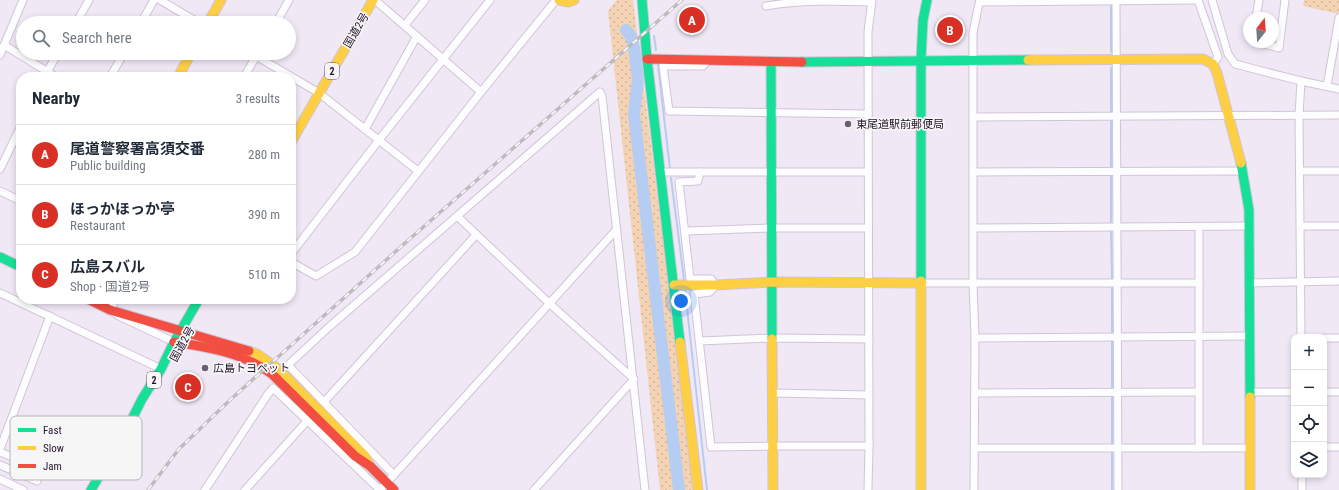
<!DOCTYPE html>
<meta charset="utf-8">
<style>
body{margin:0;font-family:"Roboto Condensed","Noto Sans JP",sans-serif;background:#f2f2f3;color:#1f2937}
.controls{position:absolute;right:12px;bottom:12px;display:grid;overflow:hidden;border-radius:8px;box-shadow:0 2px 6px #0003}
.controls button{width:36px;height:36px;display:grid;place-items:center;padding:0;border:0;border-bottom:1px solid #e0e1e3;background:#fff;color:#1f2937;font:20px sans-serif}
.compass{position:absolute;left:1243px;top:12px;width:36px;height:36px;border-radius:50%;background:#fff;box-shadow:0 2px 6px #0003;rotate:17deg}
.you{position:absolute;left:681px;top:301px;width:14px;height:14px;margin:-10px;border:3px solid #fff;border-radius:50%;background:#1a73e8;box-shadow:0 0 0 6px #1a73e833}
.badge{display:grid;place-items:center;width:26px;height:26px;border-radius:50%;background:#d93025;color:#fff;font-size:13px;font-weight:700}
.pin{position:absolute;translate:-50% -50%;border:2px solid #fff;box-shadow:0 1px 4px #0006}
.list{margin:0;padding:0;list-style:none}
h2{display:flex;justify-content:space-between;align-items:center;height:52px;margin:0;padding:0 16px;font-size:17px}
h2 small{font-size:13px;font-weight:400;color:#747a83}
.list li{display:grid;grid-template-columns:26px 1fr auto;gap:12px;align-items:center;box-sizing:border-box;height:60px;padding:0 16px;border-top:1px solid #e0e1e3}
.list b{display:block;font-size:15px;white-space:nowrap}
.list p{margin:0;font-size:13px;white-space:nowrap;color:#747a83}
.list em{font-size:13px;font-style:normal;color:#747a83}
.icon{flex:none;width:22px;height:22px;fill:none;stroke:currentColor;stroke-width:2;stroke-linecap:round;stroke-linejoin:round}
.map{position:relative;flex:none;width:1339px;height:490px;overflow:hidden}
.search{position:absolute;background:#fff;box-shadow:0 2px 6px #0003;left:16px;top:16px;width:280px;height:44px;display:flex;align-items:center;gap:10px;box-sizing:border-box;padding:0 14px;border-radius:22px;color:#747a83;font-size:15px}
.panel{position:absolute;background:#fff;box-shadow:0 2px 6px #0003;left:16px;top:72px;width:280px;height:232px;border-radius:16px}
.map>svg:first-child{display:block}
</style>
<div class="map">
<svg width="1339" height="490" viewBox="0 0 1339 490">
<defs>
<pattern id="green-dots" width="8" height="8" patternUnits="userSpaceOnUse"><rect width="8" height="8" fill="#f3d3b3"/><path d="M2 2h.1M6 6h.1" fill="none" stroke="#d0b49a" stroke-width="1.8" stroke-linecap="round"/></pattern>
</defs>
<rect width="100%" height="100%" fill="#f1e8f6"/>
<g fill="url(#green-dots)">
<path d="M617,0H633L694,490H660L608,11Z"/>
<path d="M1304,0H1339V14L1303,6Z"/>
</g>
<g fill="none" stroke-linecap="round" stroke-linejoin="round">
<g stroke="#b5cdf2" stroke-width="2">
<path d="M654,36L656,50"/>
<path d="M1111,52V3"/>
<path d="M658,65L670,169"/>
<path d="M1111,68V169"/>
<path d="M1111,173V225"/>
<path d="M671,178L684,279"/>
<path d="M1111,229L1112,281"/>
<path d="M1112,285V335"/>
<path d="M685,290L707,490"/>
<path d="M1112,339V490"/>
</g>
<path stroke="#b5cdf2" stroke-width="12" d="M626,30L631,36L634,47L638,79L634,114L679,490"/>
<g stroke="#d1c4d7" stroke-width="9">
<g id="street">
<path d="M160,0L199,23"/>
<path d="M375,0L481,92"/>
<path d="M1116,0L1118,490"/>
<path d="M1198,0L1218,57L1213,64"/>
<path d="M1212,0L1228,54L1235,64L1301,81L1339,89"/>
<path d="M980,2L1198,0"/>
<path d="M766,6C801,0 836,1 871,2"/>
<path d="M1256,18L1259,0"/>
<path d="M76,23L89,0"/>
<path d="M141,23L154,0"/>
<path d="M276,23L289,0"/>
<path d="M405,25L425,0"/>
<path d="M1256,42L1279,48L1285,0"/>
<path d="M4,45L56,77"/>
<path d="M251,53L319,93L418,171"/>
<path d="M0,55L23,0"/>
<path d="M708,60L703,66H663L669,111L868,114"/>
<path d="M44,77L58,53"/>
<path d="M110,77L124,53"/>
<path d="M244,77L258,53"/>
<path d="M1301,81L1299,115L1301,337"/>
<path d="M1327,86L1339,18"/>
<path d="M973,117L1339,115"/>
<path d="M365,129L417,36"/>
<path d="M0,169L21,126"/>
<path d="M1301,171H1339"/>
<path d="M661,172H868"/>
<path d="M700,172L698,181L679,182L690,279H711L716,285L710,292L694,294L711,447L773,446H869"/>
<path d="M973,172L1243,171"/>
<path d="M0,191L21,201"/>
<path d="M457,216L550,304L634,379L534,490"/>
<path d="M1301,226H1339"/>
<path d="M1199,227V448"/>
<path d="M974,228L1250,226"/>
<path d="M686,231L772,228H868"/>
<path d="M291,254L379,140L490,0"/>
<path d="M291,262L316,276L355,252L481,92L556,0"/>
<path d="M922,283H1199"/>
<path d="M1250,283L1339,281"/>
<path d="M0,293L161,369"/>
<path d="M116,299L110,310L119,316L174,342"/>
<path d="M975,338L1250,336"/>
<path d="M1324,338H1339"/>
<path d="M700,341L773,338L869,339"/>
<path d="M1249,392H1294"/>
<path d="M1324,392H1339"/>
<path d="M773,393L869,395"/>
<path d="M975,393L1199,392"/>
<path d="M324,402L476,235"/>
<path d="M1324,447H1339"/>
<path d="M974,448H1250"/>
<path d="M0,449L50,316"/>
<path d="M0,452L34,466"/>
<path d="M0,465L37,481"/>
<path d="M394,475L616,230"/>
<path d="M0,479L23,490"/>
<path d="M205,490L268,394L273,388L380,490"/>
<path d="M245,490L307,421"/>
<path d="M380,490L394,475L288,365L329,327L600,92L602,96L645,490"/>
<path d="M868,490L869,446L868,32L872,0"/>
<path d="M974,490L975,338L973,283V33L978,8L980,0"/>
<path d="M1302,490V475"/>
</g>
</g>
<g stroke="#d1c4d7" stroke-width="11">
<g id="fast">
<path d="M642,0L647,59L680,342"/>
<path d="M771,62L772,339"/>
<path d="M802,62L1028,60"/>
<path d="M1241,163L1249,210L1250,397"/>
<path d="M0,257L21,267"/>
<path d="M921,281V60L923,20L927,0"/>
<path d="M91,490L128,427L142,399L161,369L174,342L199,299"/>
</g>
</g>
<g stroke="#d1c4d7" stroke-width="11">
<g id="slow">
<path d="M559,0L569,2L574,0"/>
<path d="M208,23L221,0"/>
<path d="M1028,60L1203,59L1213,64L1217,73L1241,163"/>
<path d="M178,77L191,53"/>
<path d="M291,142L373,0"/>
<path d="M921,281V490"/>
<path d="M674,285H716L773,282L922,283"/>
<path d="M772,339L773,490"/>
<path d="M680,342L698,490"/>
<path d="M249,351L257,354L277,368L365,456L370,466"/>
<path d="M1250,397V490"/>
</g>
</g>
<g stroke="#d1c4d7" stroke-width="11">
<g id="jam">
<path d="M647,59L802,62"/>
<path d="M88,299L110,310L249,351"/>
<path d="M174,342C209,347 243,353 272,374L355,456L370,466L394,490"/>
</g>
</g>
<use href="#street" stroke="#fdfcfe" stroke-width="7"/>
<use href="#fast" stroke="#16e098" stroke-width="9"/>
<use href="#slow" stroke="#ffcf43" stroke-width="9"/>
<use href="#jam" stroke="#f24e42" stroke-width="9"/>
<g stroke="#bebbc0" stroke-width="3.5">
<path id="rail" d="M148,490L179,449L230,400L404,244L682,0"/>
</g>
<use href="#rail" stroke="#f6f6f6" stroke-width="2" stroke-dasharray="6" stroke-linecap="butt"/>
</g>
<g fill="#6c5f73" stroke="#f6f6f6" stroke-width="1.5">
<circle cx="848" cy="124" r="4"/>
<circle cx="205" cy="368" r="4"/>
</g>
<g text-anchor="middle" stroke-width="3.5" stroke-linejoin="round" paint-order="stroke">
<g fill="#f6f6f6" stroke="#645869" stroke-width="1">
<rect x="325" y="63" width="14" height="16" rx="3"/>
<rect x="147" y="372" width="14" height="16" rx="3"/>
</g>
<g font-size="10" font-weight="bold" fill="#25152c">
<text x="332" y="75">2</text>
<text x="154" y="384">2</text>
</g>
<g font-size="11" fill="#25152c" stroke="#f6f6f6">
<text transform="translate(356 30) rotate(-60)" y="4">国道2号</text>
<text transform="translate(182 344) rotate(-61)" y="4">国道2号</text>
</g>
<g font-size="11" fill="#25152c" stroke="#f6f6f6" text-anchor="start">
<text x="856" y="128">東尾道駅前郵便局</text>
<text x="213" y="372">広島トヨペット</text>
</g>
</g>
<rect x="10" y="416" width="132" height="64" rx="6" fill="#f6f6f6" stroke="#b7b2b9" stroke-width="1"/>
<rect x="18" y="428" width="18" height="4" fill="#16e098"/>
<rect x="18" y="446" width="18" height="4" fill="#ffcf43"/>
<rect x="18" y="464" width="18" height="4" fill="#f24e42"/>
<g font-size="11" fill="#25152c">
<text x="43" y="434">Fast</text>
<text x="43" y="452">Slow</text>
<text x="43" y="470">Jam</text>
</g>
</svg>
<div class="controls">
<button>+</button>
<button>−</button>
<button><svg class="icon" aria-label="locate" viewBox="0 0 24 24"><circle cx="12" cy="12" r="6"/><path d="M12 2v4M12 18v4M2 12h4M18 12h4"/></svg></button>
<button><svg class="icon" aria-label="layers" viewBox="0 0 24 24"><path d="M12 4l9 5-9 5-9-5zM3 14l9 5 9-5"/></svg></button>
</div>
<svg class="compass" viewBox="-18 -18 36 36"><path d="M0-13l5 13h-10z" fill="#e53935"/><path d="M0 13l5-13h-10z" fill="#747a83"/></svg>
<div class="you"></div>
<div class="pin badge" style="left:692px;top:20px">A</div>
<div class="pin badge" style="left:950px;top:30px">B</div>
<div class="pin badge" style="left:188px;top:387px">C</div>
<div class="search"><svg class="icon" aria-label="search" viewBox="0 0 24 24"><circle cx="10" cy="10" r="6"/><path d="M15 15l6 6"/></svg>Search here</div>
<section class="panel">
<h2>Nearby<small>3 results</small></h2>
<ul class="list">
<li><span class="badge">A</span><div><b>尾道警察署高須交番</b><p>Public building</p></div><em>280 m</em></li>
<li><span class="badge">B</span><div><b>ほっかほっか亭</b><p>Restaurant</p></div><em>390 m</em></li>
<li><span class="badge">C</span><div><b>広島スバル</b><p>Shop · 国道2号</p></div><em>510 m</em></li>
</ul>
</section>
</div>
